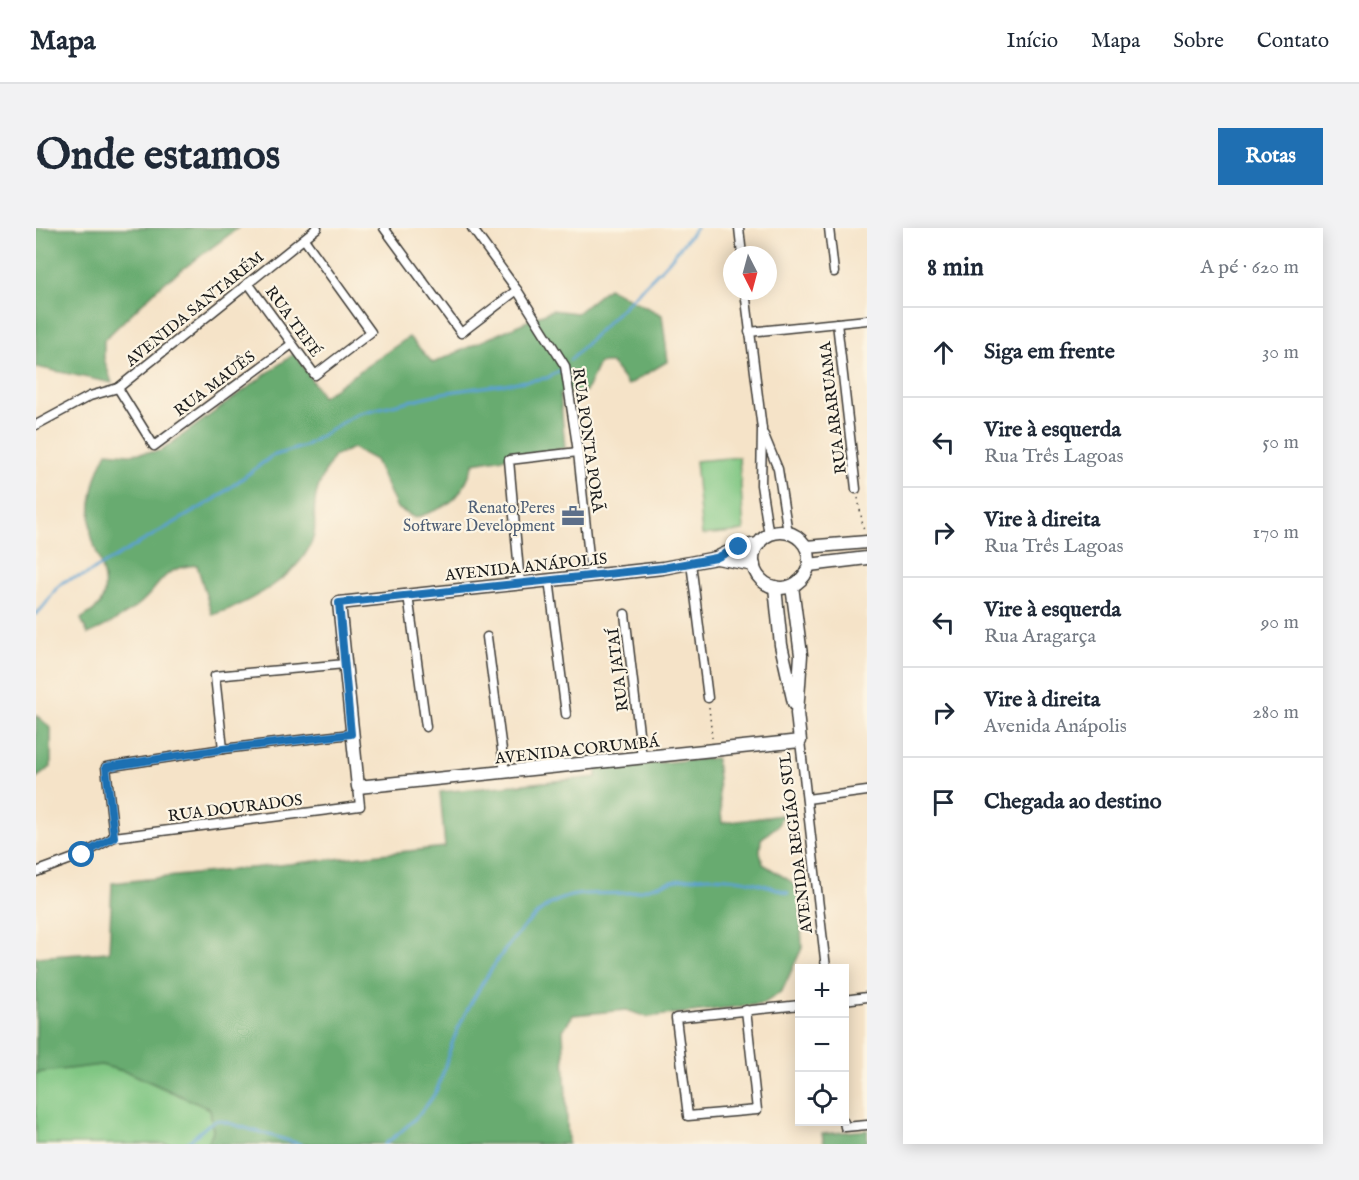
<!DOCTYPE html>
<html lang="pt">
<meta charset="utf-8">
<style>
body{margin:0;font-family:"IM FELL English",serif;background:#f2f2f3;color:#1f2937}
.controls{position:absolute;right:18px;bottom:18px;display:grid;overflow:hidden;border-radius:0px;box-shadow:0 3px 15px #0003}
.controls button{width:54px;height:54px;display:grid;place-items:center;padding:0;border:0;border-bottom:2px solid #e0e1e3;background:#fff;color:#1f2937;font:30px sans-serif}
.compass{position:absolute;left:687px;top:18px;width:54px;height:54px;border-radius:50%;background:#fff;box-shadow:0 3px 15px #0003;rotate:174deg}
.stop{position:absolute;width:18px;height:18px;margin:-14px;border:4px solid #1f6fb2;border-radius:50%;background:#fff}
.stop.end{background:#1f6fb2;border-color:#fff;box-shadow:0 2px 6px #0008}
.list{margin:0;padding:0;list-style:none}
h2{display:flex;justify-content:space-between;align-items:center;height:78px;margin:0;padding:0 24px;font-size:26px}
h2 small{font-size:20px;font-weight:400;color:#747a83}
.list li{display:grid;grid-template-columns:39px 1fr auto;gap:18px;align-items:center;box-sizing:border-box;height:90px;padding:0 24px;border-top:2px solid #e0e1e3}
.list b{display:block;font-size:22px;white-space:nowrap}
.list p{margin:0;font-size:20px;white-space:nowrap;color:#747a83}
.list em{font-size:20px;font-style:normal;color:#747a83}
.icon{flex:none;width:33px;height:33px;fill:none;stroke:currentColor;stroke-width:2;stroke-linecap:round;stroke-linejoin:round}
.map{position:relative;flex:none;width:831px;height:916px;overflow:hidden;border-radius:0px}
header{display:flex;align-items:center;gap:36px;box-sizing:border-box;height:84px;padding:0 30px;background:#fff;border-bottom:2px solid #e0e1e3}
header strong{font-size:28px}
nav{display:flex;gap:33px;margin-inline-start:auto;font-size:21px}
.intro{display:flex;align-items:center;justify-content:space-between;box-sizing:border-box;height:144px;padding:0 36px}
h1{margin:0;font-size:42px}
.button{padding:15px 27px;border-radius:0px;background:#1f6fb2;color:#fff;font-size:21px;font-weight:700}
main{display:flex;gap:36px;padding:0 36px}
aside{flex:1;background:#fff;border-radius:0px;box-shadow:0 3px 15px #0003}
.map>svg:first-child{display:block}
</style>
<header>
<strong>Mapa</strong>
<nav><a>Início</a><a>Mapa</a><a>Sobre</a><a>Contato</a></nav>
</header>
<div class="intro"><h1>Onde estamos</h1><a class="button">Rotas</a></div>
<main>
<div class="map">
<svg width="831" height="916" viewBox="0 0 831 916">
<rect width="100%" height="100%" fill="#fcf5e5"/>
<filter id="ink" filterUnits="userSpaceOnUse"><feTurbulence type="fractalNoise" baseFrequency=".0167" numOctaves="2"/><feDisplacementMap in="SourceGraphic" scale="12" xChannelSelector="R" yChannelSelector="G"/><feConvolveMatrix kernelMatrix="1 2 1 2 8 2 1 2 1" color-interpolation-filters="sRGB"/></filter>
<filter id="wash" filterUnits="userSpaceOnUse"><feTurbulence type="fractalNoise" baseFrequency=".008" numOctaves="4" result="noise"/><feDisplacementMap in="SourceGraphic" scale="24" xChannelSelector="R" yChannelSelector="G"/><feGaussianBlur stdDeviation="1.35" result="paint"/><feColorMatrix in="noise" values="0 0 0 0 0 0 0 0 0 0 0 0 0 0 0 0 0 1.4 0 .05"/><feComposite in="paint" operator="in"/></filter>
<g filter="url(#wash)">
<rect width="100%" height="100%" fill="#f5e3c8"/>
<g fill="#7fc682" stroke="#4e714f" stroke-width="1.5">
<path d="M703,229L708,303L666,307L659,233Z"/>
<path d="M65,836L94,845L174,881L177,903L172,916H0V845Z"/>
</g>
<g fill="#67ab70" stroke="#426446" stroke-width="1.5">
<path d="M0,0H202L124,58L68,112V131L76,155L0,139Z"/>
<path d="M572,60L626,87L632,133L592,157L575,135H563L550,163L524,165L529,220L438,235C423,273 418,276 379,290L361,280L339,232L317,220L298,228C290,242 280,259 279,275C277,285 280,297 278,307C268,346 212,376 176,387L161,337C122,340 127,358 101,378C86,389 70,399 52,406L45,391C50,387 59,383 63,377C78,357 58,324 55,305C52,278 58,247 71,224L93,226L125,223L259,125L286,169L373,109L397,135L516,82L541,85Z"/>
<path d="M0,487L15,500V539L0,550Z"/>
<path d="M680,530L686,595L746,587L742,597L725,611L724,624L727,636L756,654L764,671L766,720L746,763L727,776L691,780L611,789L590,782L537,787L527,802L532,916H172L177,903L174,881L94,845L65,837L0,845V729L73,724L76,655L409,619L404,564L561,549V540Z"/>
<path d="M831,902V916H788L786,906Z"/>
</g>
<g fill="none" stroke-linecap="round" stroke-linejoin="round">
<g stroke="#5ba1d1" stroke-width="3">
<path d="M534,132L632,34L660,0"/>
<path d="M0,386C12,377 15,364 26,355C32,350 42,350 49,347L179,271L236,228L269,218L320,186L406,165L511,150L525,142"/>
<path d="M150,916L173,896L182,892L264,916"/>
<path d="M349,916C368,902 387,886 399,865C408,849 410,830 417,813C432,773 484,686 525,671C547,662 574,668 597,664C612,661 626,655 641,652C680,645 715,651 752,665"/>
</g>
</g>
</g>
<g filter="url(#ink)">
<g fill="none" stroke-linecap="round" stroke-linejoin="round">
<g stroke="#3d3a36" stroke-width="11">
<g id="street">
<path d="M348,0L425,105L481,62"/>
<path d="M436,0L481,62L529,138L542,224L555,347"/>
<path d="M703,0L706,27"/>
<path d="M793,0L798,44"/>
<path d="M212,55L279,147L335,104L268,11"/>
<path d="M709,63L726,201L725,257L733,308"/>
<path d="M801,95L820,261"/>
<path d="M713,104L831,92"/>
<path d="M82,160L118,218L256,116"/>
<path d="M0,197L54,168L82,160L281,0"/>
<path d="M728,207L742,241L752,305"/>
<path d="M655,335L672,470"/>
<path d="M513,351L530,486"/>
<path d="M484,355L473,232L542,224"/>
<path d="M372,367L390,499"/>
<path d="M589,386L606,530"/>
<path d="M451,409L469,545"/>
<path d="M764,513L790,740"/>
<path d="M187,521L179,448L309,436"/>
<path d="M771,571L831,563"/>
<path d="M78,609L70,539L187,521L315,506"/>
<path d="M0,644L46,627L78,609L324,578L322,559"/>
<path d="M808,772L831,769"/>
<path d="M710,782L721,882L652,888L640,790L764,777"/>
<path d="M808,894L809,899L831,897"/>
</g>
</g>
<g stroke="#3d3a36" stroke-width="15">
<g id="secondary">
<circle cx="745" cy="332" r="28"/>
<path d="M723,316L703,319L680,330L627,340L303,375L322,559L764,513L761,485L765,427L756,358"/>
<path d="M770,319L831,314"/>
<path d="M681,330L718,337"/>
<path d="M773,337L831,330"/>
<path d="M739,359L745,417L758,475"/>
</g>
</g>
<g stroke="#3d3a36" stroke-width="1.5" stroke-dasharray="1.5 4.5" stroke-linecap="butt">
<path d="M822,270L828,304"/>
<path d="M673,479L676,510"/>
</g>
<use href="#street" stroke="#fff" stroke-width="8"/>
<use href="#secondary" stroke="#fff" stroke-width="12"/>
</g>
</g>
<g fill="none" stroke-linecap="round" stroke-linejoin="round" filter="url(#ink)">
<path stroke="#1f6fb2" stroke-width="8" d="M46,627L78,609L70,539L187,521L315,506L303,375L627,340L680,330L703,319"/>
</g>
<defs>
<g id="office-bare" transform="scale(1.8)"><path d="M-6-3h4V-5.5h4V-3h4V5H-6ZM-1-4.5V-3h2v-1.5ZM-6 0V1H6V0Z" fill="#5c6f8a" stroke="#fcf5e5" stroke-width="2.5" paint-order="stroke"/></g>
</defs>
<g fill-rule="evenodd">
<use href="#office-bare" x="537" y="288"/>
</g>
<g text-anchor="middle" stroke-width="4.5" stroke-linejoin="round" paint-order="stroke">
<g font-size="16" fill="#1c1c1c" stroke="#fcf5e5">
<text transform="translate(158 80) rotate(-39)" y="6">AVENIDA SANTARÉM</text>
<text transform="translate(258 93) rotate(54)" y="6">RUA TEFÉ</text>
<text transform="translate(178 155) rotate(-37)" y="6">RUA MAUÊS</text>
<text transform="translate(796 180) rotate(-97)" y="6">RUA ARARUAMA</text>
<text transform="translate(553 212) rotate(82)" y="6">RUA PONTA PORÃ</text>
<text transform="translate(490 338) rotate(-6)" y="6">AVENIDA ANÁPOLIS</text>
<text transform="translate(581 442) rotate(-97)" y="6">RUA JATAÍ</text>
<text transform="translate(541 521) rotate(-6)" y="6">AVENIDA CORUMBÁ</text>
<text transform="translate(199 579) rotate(-7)" y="6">RUA DOURADOS</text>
<text transform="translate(759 615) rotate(-97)" y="6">AVENIDA REGIÃO SUL</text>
</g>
<g font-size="16" fill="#4e5e75" stroke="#fcf5e5" text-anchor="end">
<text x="519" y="285">Renato Peres<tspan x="519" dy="18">Software Development</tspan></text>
</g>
</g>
</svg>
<div class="controls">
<button>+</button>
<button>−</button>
<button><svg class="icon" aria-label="locate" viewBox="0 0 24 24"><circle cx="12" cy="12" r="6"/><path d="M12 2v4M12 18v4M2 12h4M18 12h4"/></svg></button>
</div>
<svg class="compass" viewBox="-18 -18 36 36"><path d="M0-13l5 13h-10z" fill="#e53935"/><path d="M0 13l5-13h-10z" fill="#747a83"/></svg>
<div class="stop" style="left:46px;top:627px"></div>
<div class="stop end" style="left:703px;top:319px"></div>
</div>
<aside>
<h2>8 min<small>A pé · 620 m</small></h2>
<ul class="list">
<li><svg class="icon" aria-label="ahead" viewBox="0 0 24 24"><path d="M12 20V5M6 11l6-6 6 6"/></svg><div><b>Siga em frente</b></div><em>30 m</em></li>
<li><svg class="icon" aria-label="left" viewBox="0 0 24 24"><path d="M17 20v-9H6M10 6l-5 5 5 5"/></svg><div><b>Vire à esquerda</b><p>Rua Três Lagoas</p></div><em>50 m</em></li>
<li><svg class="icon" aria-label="right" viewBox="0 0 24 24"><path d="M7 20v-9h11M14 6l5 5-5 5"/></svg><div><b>Vire à direita</b><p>Rua Três Lagoas</p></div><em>170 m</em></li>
<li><svg class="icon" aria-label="left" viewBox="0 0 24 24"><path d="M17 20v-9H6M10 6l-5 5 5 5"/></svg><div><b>Vire à esquerda</b><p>Rua Aragarça</p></div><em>90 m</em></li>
<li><svg class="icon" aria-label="right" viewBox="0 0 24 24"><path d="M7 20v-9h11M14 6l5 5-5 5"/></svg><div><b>Vire à direita</b><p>Avenida Anápolis</p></div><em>280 m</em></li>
<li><svg class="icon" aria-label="arrive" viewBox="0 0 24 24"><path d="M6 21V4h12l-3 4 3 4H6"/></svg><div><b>Chegada ao destino</b></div></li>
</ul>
</aside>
</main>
